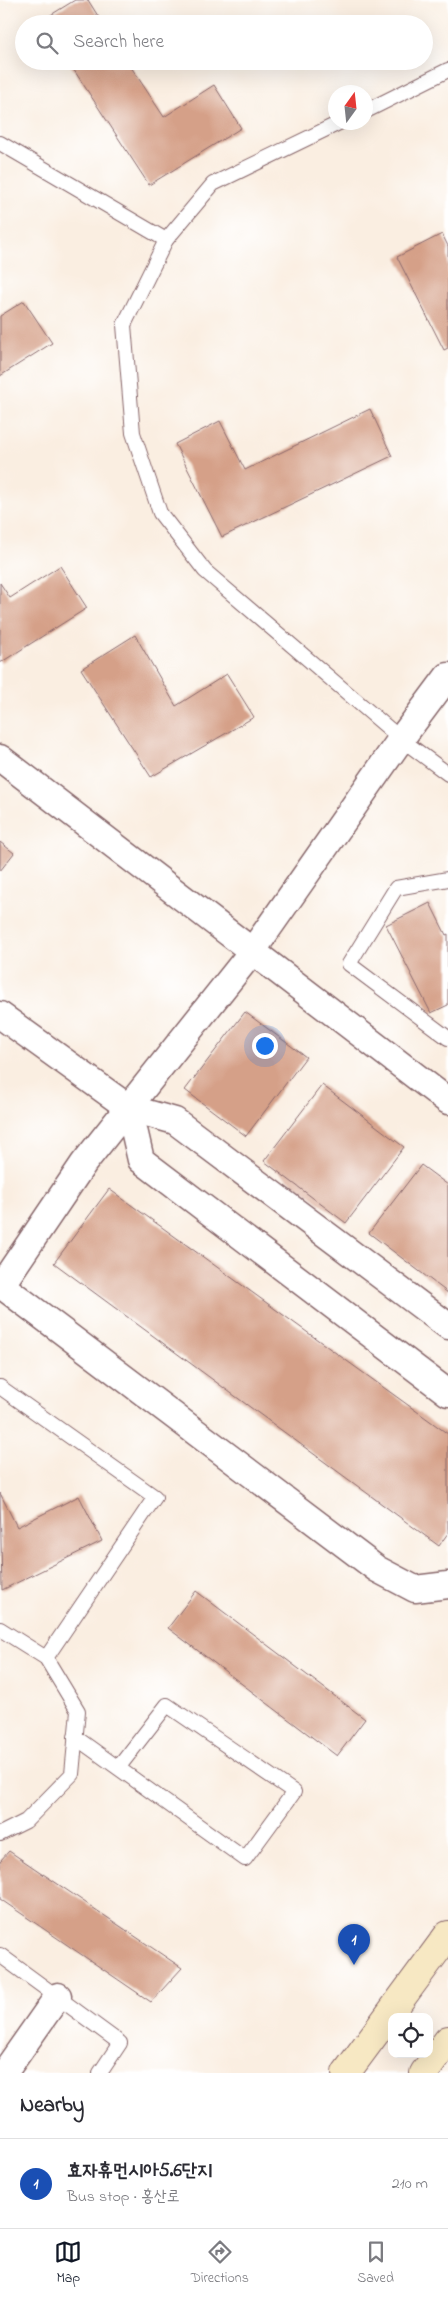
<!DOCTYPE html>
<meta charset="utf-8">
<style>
body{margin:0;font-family:"Indie Flower","Poor Story",sans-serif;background:#f2f2f3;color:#2b2b33}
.controls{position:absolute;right:15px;bottom:15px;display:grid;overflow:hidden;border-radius:10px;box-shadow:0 5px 20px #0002}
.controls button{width:45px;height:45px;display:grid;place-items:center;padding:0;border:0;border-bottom:1px solid #e1e1e2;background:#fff;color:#2b2b33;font:25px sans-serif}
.compass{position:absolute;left:328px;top:85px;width:45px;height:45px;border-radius:50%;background:#fff;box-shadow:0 5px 20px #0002;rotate:15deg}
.you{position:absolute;left:264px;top:1045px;width:18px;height:18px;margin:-12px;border:4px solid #fff;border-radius:50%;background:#1a73e8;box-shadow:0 0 0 8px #1a73e833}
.badge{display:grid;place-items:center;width:32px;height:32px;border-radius:50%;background:#111827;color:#fff;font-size:16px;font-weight:700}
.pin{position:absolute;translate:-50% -41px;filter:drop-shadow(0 1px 2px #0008)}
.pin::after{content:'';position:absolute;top:26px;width:18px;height:15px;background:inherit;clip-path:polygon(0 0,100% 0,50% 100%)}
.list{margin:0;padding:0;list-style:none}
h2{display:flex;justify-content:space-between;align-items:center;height:65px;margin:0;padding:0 20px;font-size:21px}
h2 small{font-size:16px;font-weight:400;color:#7c7c81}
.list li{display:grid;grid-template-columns:32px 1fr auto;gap:15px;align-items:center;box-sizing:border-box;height:90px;padding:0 20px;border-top:1px solid #e1e1e2}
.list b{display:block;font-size:19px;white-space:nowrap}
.list p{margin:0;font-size:16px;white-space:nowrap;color:#7c7c81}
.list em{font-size:16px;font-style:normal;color:#7c7c81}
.icon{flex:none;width:28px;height:28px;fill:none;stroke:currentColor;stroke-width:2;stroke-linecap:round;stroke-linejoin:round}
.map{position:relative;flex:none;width:448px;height:2073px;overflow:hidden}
.search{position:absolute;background:#fff;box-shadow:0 5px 20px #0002;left:15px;right:15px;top:15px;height:55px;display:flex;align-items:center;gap:12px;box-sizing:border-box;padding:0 18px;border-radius:28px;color:#7c7c81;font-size:19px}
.sheet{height:155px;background:#fff}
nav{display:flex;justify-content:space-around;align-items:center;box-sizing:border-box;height:70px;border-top:1px solid #e1e1e2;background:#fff;font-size:14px;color:#7c7c81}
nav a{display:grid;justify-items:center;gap:2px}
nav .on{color:#111827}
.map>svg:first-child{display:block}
</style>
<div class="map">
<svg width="448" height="2073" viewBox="0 0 448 2073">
<rect width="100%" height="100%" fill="#fff"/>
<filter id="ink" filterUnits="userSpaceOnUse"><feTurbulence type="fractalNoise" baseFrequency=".02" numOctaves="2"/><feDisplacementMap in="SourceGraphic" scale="10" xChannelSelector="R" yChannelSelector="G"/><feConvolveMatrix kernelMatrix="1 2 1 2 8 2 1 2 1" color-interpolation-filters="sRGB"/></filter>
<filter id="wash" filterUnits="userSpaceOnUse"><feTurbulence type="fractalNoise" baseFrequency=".0096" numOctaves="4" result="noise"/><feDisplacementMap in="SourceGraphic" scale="20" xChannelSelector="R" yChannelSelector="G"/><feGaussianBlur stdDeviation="1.12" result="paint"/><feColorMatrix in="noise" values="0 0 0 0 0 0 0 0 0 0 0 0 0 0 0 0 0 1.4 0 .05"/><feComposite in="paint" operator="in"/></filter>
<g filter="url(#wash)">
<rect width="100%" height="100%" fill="#faeee1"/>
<g id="blocks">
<g fill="#d5a088">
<path d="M75,0H88L103,24H43L41,21Z"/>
<path d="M68,61H127L164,117L214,85L241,128L149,185Z"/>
<path d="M442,234L448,246V348L444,350L397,257Z"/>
<path d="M24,301L52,343L0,376V316Z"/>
<path d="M370,409L392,456L222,537L175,444L220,421L245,470Z"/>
<path d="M60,566L87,608L0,663V583L10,598Z"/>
<path d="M135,635L176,706L227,674L254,717L151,777L81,669Z"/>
<path d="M0,842L14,853L0,871Z"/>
<path d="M430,903L446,935L448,934V1005L431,1013L386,925Z"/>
<path d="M245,1012L306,1057L246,1136L185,1090Z"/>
<path d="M322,1085L404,1147L346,1223L264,1161Z"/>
<path d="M421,1165L448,1185V1293L369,1233Z"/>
<path d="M109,1189L448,1434V1533L439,1546L54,1263Z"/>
<path d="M0,1493L17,1527L79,1496L102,1541L2,1590Z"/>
<path d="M196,1591L365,1719L337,1756L168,1628Z"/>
<path d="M9,1851L182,1968L151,2002L0,1899V1861Z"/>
</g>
</g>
</g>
<g filter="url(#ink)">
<use href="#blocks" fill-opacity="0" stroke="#88676b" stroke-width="1"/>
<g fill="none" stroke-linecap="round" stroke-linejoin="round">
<g stroke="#88676b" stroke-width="16">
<g id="lane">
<path d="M366,111L448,70"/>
<path d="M0,143L166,240L124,325L133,433L160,513L205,571L401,739L448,774"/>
<path d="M166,240L213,184L341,122"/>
<path d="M448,879L396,888L349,964L448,1038"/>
<path d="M0,1387L155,1497L46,1658"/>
<path d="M0,1629L46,1658L78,1711L72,1774L26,1821L0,1834"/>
<path d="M75,1737L245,1859L294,1792L167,1705L118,1768"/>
<path d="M0,1955L120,2043L100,2073"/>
</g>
</g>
<g stroke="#88676b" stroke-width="29">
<g id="street">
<path d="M0,758L448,1101"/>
<path d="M0,1015L129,1108L175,1121L448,1326"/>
<path d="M129,1108L141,1160L448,1393"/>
<path d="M1,1285L377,1569L415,1589L448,1585"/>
<path d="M0,1287L84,1163L251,953L401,739L448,676"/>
<path d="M4,2073L58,1996"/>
</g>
</g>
<g stroke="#88676b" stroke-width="30">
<g id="secondary">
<path d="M346,2073L448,1935"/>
<path d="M424,2073L448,2040"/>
</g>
</g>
<use href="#lane" stroke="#fff" stroke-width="14"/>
<use href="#street" stroke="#fff" stroke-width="26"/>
<use href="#secondary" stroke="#f7e8c3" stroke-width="28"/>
</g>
</g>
</svg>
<div class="controls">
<button><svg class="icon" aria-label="locate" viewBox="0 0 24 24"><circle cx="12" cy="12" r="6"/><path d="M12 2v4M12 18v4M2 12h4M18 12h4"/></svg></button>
</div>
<svg class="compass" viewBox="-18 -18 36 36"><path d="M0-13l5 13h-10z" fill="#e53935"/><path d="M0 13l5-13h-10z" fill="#7c7c81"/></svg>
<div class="you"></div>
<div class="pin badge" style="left:354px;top:1965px;background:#1a4fb4">1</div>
<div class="search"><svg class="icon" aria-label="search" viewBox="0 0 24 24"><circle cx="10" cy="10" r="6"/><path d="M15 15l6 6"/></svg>Search here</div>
</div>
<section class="sheet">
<h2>Nearby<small></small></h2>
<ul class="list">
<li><span class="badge" style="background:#1a4fb4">1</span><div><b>효자휴먼시아5.6단지</b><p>Bus stop · 홍산로</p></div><em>210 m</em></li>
</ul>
</section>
<nav>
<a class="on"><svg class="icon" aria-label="map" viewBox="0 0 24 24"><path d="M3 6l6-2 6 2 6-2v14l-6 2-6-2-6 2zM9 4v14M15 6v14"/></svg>Map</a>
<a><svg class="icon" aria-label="directions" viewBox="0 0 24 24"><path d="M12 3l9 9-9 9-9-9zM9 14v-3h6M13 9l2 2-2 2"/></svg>Directions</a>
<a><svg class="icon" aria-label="saved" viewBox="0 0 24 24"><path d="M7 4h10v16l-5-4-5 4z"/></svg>Saved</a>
</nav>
